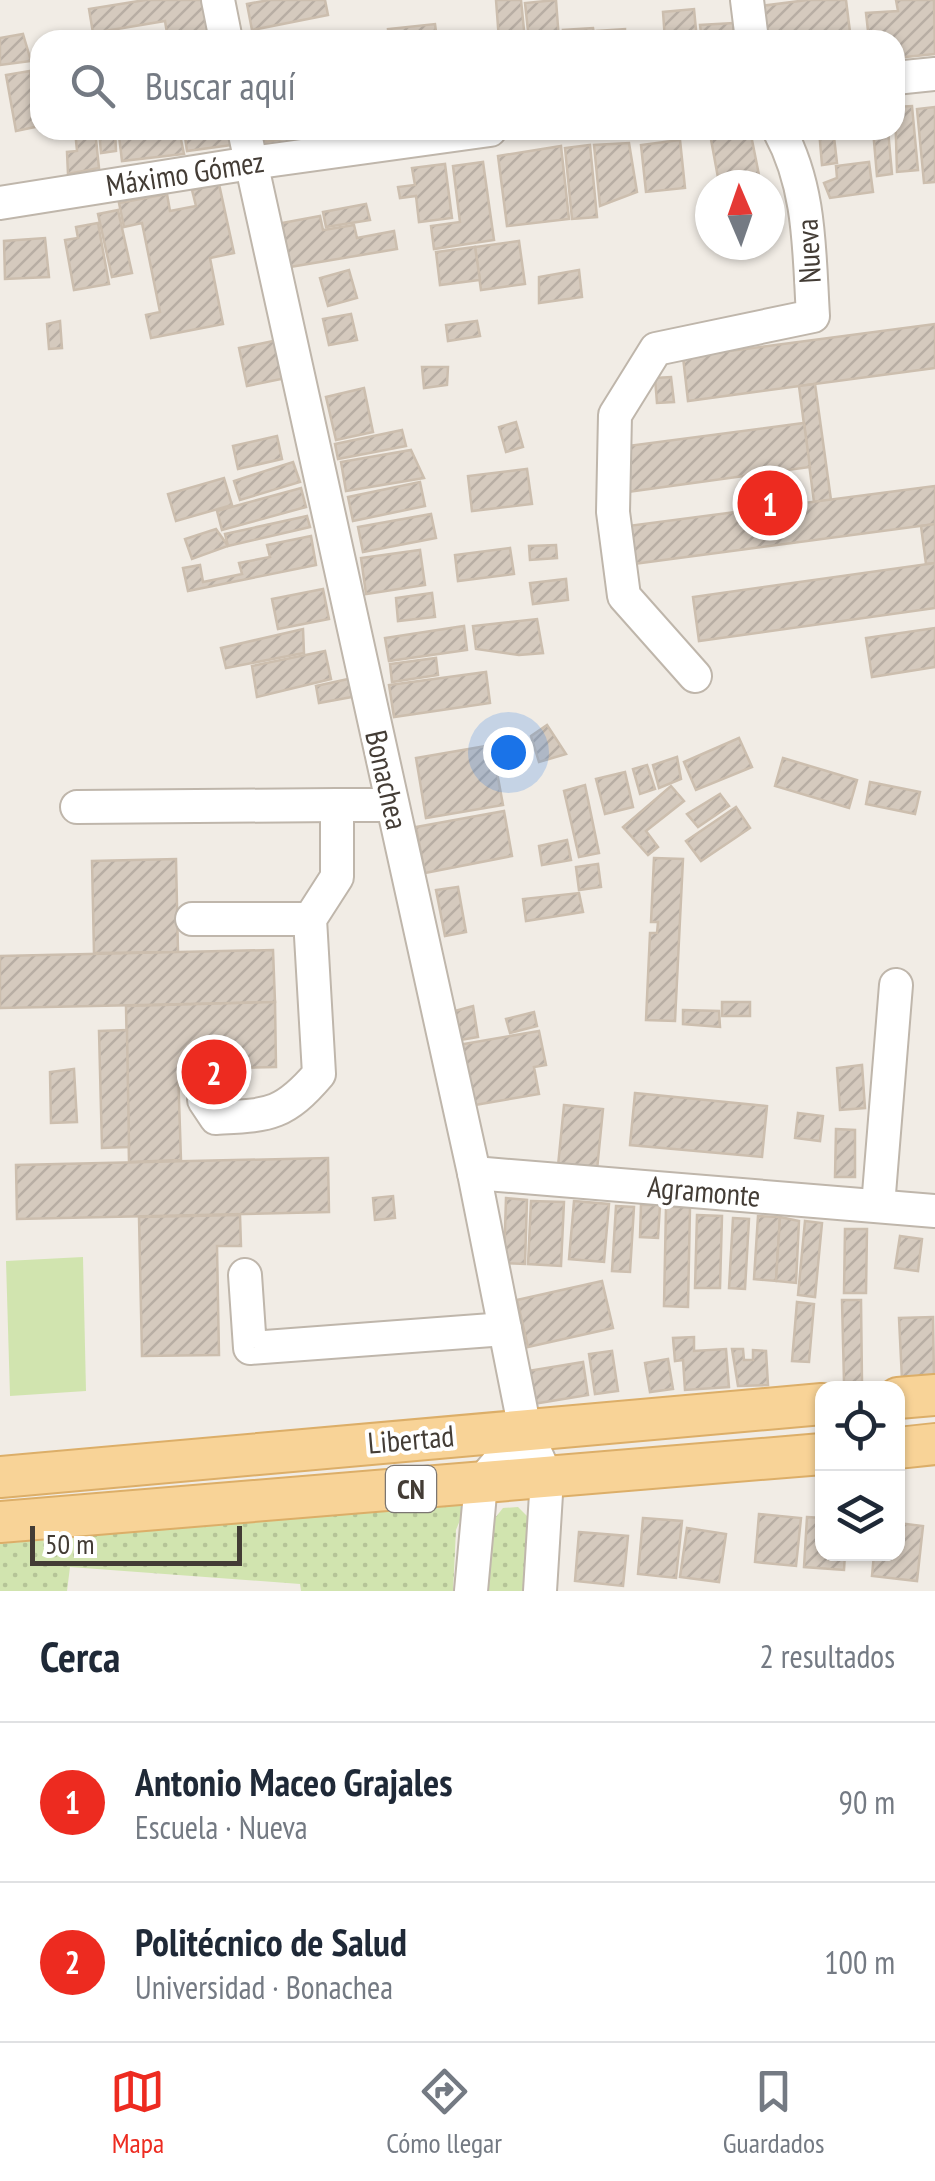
<!DOCTYPE html>
<html lang="es">
<meta charset="utf-8">
<style>
body{margin:0;font-family:"PT Sans Narrow",sans-serif;background:#f6f6f7;color:#1f2937}
.controls{position:absolute;right:30px;bottom:30px;display:grid;overflow:hidden;border-radius:20px;box-shadow:0 2px 8px #0004}
.controls button{width:90px;height:90px;display:grid;place-items:center;padding:0;border:0;border-bottom:2px solid #e0e1e3;background:#fff;color:#1f2937;font:50px sans-serif}
.compass{position:absolute;left:695px;top:170px;width:90px;height:90px;border-radius:50%;background:#fff;box-shadow:0 2px 8px #0004;rotate:358deg}
.scale{position:absolute;left:30px;bottom:25px;width:212px;box-sizing:border-box;padding-left:10px;border:5px solid #433c35;border-top:0;font-size:28px;line-height:35px;white-space:nowrap;color:#433c35;-webkit-text-stroke:8px #fff;paint-order:stroke}
.you{position:absolute;left:508px;top:752px;width:35px;height:35px;margin:-25px;border:8px solid #fff;border-radius:50%;background:#1a73e8;box-shadow:0 0 0 15px #1a73e833}
.badge{display:grid;place-items:center;width:65px;height:65px;border-radius:50%;background:#ed2b20;color:#fff;font-size:32px;font-weight:700}
.pin{position:absolute;translate:-50% -50%;border:5px solid #fff;box-shadow:0 2px 10px #0006}
.list{margin:0;padding:0;list-style:none}
h2{display:flex;justify-content:space-between;align-items:center;height:130px;margin:0;padding:0 40px;font-size:42px}
h2 small{font-size:32px;font-weight:400;color:#747a83}
.list li{display:grid;grid-template-columns:65px 1fr auto;gap:30px;align-items:center;box-sizing:border-box;height:160px;padding:0 40px;border-top:2px solid #e0e1e3}
.list b{display:block;font-size:38px;white-space:nowrap}
.list p{margin:0;font-size:32px;white-space:nowrap;color:#747a83}
.list em{font-size:32px;font-style:normal;color:#747a83}
.icon{flex:none;width:55px;height:55px;fill:none;stroke:currentColor;stroke-width:2;stroke-linecap:round;stroke-linejoin:round}
.map{position:relative;flex:none;width:935px;height:1591px;overflow:hidden}
.search{position:absolute;background:#fff;box-shadow:0 2px 8px #0004;left:30px;right:30px;top:30px;height:110px;display:flex;align-items:center;gap:25px;box-sizing:border-box;padding:0 35px;border-radius:30px;color:#747a83;font-size:38px}
.sheet{height:450px;background:#fff}
nav{display:flex;justify-content:space-around;align-items:center;box-sizing:border-box;height:140px;border-top:2px solid #e0e1e3;background:#fff;font-size:28px;color:#747a83}
nav a{display:grid;justify-items:center;gap:5px}
nav .on{color:#ed2b20}
.map>svg:first-child{display:block}
</style>
<div class="map">
<svg width="935" height="1591" viewBox="0 0 935 1591">
<defs>
<pattern id="grass-dots" width="8" height="8" patternUnits="userSpaceOnUse" patternTransform="scale(2.5)"><rect width="8" height="8" fill="#d1e4af"/><path d="M2 2h.1M6 6h.1" fill="none" stroke="#b5c497" stroke-width="1.8" stroke-linecap="round"/></pattern>
<pattern id="building-hatch" width="6" height="6" patternUnits="userSpaceOnUse" patternTransform="scale(2.5)"><rect width="6" height="6" fill="#d5cabe"/><path d="M-1 1l2-2M0 6l6-6M5 7l2-2" fill="none" stroke="#b8aea4"/></pattern>
</defs>
<rect width="100%" height="100%" fill="#f1ece5"/>
<g fill="url(#grass-dots)">
<path d="M468,1500L456,1530L453,1591H301L300,1584L70,1567L67,1591H0V1544Z"/>
<path d="M518,1507L529,1518L524,1591H487L495,1518L503,1508Z"/>
</g>
<path fill="#d1e4af" d="M83,1257L86,1391L10,1396L6,1261Z"/>
<g fill="url(#building-hatch)" stroke="#ccbeae" stroke-width="2.5">
<path d="M145,0H202L208,33L168,39L165,21L93,33L89,9Z"/>
<path d="M269,0H325L328,15L252,30L247,4Z"/>
<path d="M496,0H521L525,40H499Z"/>
<path d="M556,0L559,40H529L525,3Z"/>
<path d="M807,0H846L850,32L765,40L761,6Z"/>
<path d="M896,0H934L935,54L895,58V40H869L866,13L898,11Z"/>
<path d="M694,9L697,40H665L663,12Z"/>
<path d="M733,23L734,40H702L700,25Z"/>
<path d="M435,24L437,40H389L388,29Z"/>
<path d="M593,28L595,40H564L563,30Z"/>
<path d="M625,29V40H598L597,31Z"/>
<path d="M23,34L31,61L0,65V38Z"/>
<path d="M30,71L40,126L16,131L6,75Z"/>
<path d="M912,106L918,170L897,172L895,107Z"/>
<path d="M935,107V182L924,183L917,109Z"/>
<path d="M75,130H95L99,168L68,174L67,152L77,151Z"/>
<path d="M99,130H115L116,151L101,153Z"/>
<path d="M130,130H179L184,154L122,161L119,136L130,134Z"/>
<path d="M184,130H229L232,145L187,151Z"/>
<path d="M263,130H342L265,142Z"/>
<path d="M729,130H750L759,175L719,183L710,134Z"/>
<path d="M819,130H865V134L834,137L837,163L822,165Z"/>
<path d="M873,130H888L892,174L877,176Z"/>
<path d="M680,140L685,188L646,192L641,145Z"/>
<path d="M629,143L637,192L600,206L594,145Z"/>
<path d="M590,145L597,217L572,219L565,148Z"/>
<path d="M561,146L569,219L507,226L498,156Z"/>
<path d="M483,162L494,240L434,249L431,226L460,222L453,166Z"/>
<path d="M869,162L873,192L830,198L824,183L837,178L836,166Z"/>
<path d="M445,164L452,218L419,222L416,196L400,198L398,187L415,185L412,168Z"/>
<path d="M219,184L234,253L210,258L223,324L151,338L146,315L160,312L142,223L124,227L119,203L167,194L170,211L196,206L192,190Z"/>
<path d="M366,204L370,220L326,227L323,212Z"/>
<path d="M118,210L132,273L112,277L98,214Z"/>
<path d="M320,216L323,230L354,225L357,238L394,231L397,249L290,267L282,223Z"/>
<path d="M98,223L109,284L74,290L65,240L78,238L76,227Z"/>
<path d="M45,238L49,277L5,279L4,241Z"/>
<path d="M519,241L525,284L481,290L475,247Z"/>
<path d="M475,247L480,280L440,285L436,252Z"/>
<path d="M349,270L357,298L328,306L320,278Z"/>
<path d="M579,270L582,297L539,303V277Z"/>
<path d="M351,314L357,340L329,345L323,319Z"/>
<path d="M60,321L62,348L49,349L47,324Z"/>
<path d="M477,321L480,336L448,341L446,325Z"/>
<path d="M935,324V368L688,401L683,357Z"/>
<path d="M278,340L286,378L247,386L239,348Z"/>
<path d="M422,367H448L447,385L424,388Z"/>
<path d="M671,377L674,402L657,403L655,378Z"/>
<path d="M815,384L831,500L814,502L799,386Z"/>
<path d="M364,388L373,432L336,440L326,397Z"/>
<path d="M516,422L523,447L506,452L499,427Z"/>
<path d="M804,423L810,467L627,492L620,447Z"/>
<path d="M402,430L406,446L338,459L335,444Z"/>
<path d="M277,436L282,459L238,469L233,446Z"/>
<path d="M411,450L424,478L346,491L341,462Z"/>
<path d="M293,462L300,482L240,500L234,481Z"/>
<path d="M527,469L532,504L472,511L468,476Z"/>
<path d="M224,478L232,505L176,521L168,494Z"/>
<path d="M420,482L425,506L353,521L348,497Z"/>
<path d="M935,486V524L633,564L628,526Z"/>
<path d="M301,488L306,507L222,530L217,511Z"/>
<path d="M431,514L436,538L363,552L358,527Z"/>
<path d="M307,516L310,527L228,546L225,534Z"/>
<path d="M935,524V563L926,564L921,526Z"/>
<path d="M216,529L228,546L192,559L185,539Z"/>
<path d="M311,536L316,565L188,591L183,568L200,565L203,582L242,574L239,563L270,557L267,545Z"/>
<path d="M556,545L557,558L530,560L529,546Z"/>
<path d="M510,548L514,574L458,581L455,555Z"/>
<path d="M420,550L425,585L366,594L361,558Z"/>
<path d="M935,563V608L699,641L693,597Z"/>
<path d="M566,579L568,600L533,604L530,583Z"/>
<path d="M323,589L329,619L278,629L272,599Z"/>
<path d="M432,593L435,617L398,621L396,598Z"/>
<path d="M537,619L543,653L519,655L476,649L473,626Z"/>
<path d="M464,626L467,650L389,661L385,638Z"/>
<path d="M935,628V667L872,677L866,638Z"/>
<path d="M303,629L304,653L226,668L221,648Z"/>
<path d="M325,651L331,679L257,697L252,666Z"/>
<path d="M436,658L438,675L392,682L390,664Z"/>
<path d="M486,672L490,703L394,717L389,685Z"/>
<path d="M348,679L352,697L319,703L316,686Z"/>
<path d="M547,725L566,754L539,762L531,736Z"/>
<path d="M739,738L752,767L696,790L684,762Z"/>
<path d="M492,745L503,805L426,818L416,758Z"/>
<path d="M677,757L681,779L659,788L653,765Z"/>
<path d="M783,758L857,780L849,808L775,786Z"/>
<path d="M647,765L655,789L640,794L633,769Z"/>
<path d="M625,772L633,807L605,814L596,779Z"/>
<path d="M870,782L920,792L915,814L866,804Z"/>
<path d="M585,785L599,853L579,857L564,791Z"/>
<path d="M671,786L684,801L646,831L658,847L648,855L623,827Z"/>
<path d="M720,794L729,806L698,827L687,814Z"/>
<path d="M736,807L750,828L701,861L686,841Z"/>
<path d="M504,811L512,856L425,873L416,827Z"/>
<path d="M567,840L571,860L542,865L539,846Z"/>
<path d="M654,858L683,859L675,1021L646,1020L650,933H657L658,922H651Z"/>
<path d="M176,859L178,952L94,953L92,861Z"/>
<path d="M598,864L601,887L579,890L576,867Z"/>
<path d="M458,887L466,932L445,936L436,890Z"/>
<path d="M579,893L583,912L526,921L523,899Z"/>
<path d="M273,950L275,1002L0,1008V956Z"/>
<path d="M275,1002L276,1067L178,1069L181,1160L129,1162L126,1006Z"/>
<rect x="722" y="1002" width="28" height="14"/>
<path d="M473,1006L478,1037L460,1040L455,1011Z"/>
<path d="M683,1010L719,1011L720,1027L683,1024Z"/>
<path d="M534,1012L537,1026L510,1033L506,1019Z"/>
<path d="M127,1030L129,1147L102,1148L99,1031Z"/>
<path d="M539,1031L546,1065L534,1067L539,1094L469,1106L458,1045Z"/>
<path d="M862,1065L865,1108L840,1110L837,1068Z"/>
<path d="M74,1069L77,1122L51,1123L50,1072Z"/>
<path d="M635,1093L767,1106L762,1157L630,1145Z"/>
<path d="M564,1105L603,1109L597,1170L558,1166Z"/>
<path d="M798,1113L823,1116L820,1141L795,1138Z"/>
<path d="M836,1129L855,1130V1177H835Z"/>
<path d="M328,1158L329,1212L17,1219L16,1165Z"/>
<path d="M393,1196L395,1218L375,1220L373,1198Z"/>
<path d="M506,1198L527,1200L525,1264L504,1263Z"/>
<path d="M531,1201L564,1202L561,1266L528,1264Z"/>
<path d="M574,1201L609,1204L604,1262L569,1259Z"/>
<path d="M641,1205H660L658,1238L640,1237Z"/>
<path d="M616,1206L634,1207L630,1272L612,1271Z"/>
<path d="M666,1207H690L688,1307L664,1306Z"/>
<path d="M240,1215L241,1246H217L219,1355L142,1356L139,1217Z"/>
<path d="M697,1215L722,1216L720,1288H695Z"/>
<path d="M758,1216L780,1217L776,1281L754,1279Z"/>
<path d="M780,1217L799,1221L796,1283L776,1281Z"/>
<path d="M733,1218L749,1219L745,1289L729,1288Z"/>
<path d="M805,1221L822,1223L815,1297L798,1295Z"/>
<path d="M845,1229H867L866,1293H844Z"/>
<path d="M900,1236L922,1239L918,1271L895,1268Z"/>
<path d="M602,1281L613,1328L528,1347L517,1300Z"/>
<path d="M842,1300H861L862,1382H844Z"/>
<path d="M797,1302L814,1304L809,1362L792,1361Z"/>
<path d="M933,1317L934,1378L902,1380L899,1318Z"/>
<path d="M694,1337V1351L726,1349L729,1387L685,1390L683,1360L675,1361L673,1338Z"/>
<path d="M732,1349H743L744,1360H753V1350L766,1351L768,1385L738,1386Z"/>
<path d="M612,1351L618,1391L595,1394L589,1354Z"/>
<path d="M668,1359L673,1389L650,1392L645,1363Z"/>
<path d="M583,1362L588,1395L533,1404L528,1371Z"/>
<path d="M759,1514L801,1518L796,1566L755,1562Z"/>
<path d="M807,1517L822,1518V1554H845L844,1570L804,1567Z"/>
<path d="M643,1518L682,1521L676,1578L638,1574Z"/>
<path d="M898,1523L923,1526L917,1581L872,1576L874,1554H898Z"/>
<path d="M687,1528L726,1534L719,1582L680,1577Z"/>
<path d="M579,1532L628,1536L623,1586L575,1581Z"/>
</g>
<g fill="none" stroke-linecap="round" stroke-linejoin="round">
<g stroke="#bfb6ab" stroke-width="36">
<g id="minor">
<path d="M218,0L226,40"/>
<path d="M747,0L752,40"/>
<path d="M895,78L935,74"/>
<path d="M244,130L474,1173L525,1430L547,1478L540,1591"/>
<path d="M0,203L251,163L490,130"/>
<path d="M695,676L624,596L613,512L615,415L656,349L813,316C809,252 811,188 779,130"/>
<path d="M77,807L337,805"/>
<path d="M192,919H310"/>
<path d="M205,1068L204,1100L216,1118C269,1115 283,1116 319,1074L310,919L337,877V805H392"/>
<path d="M474,1173L935,1211"/>
<path d="M878,1206L896,985"/>
<path d="M245,1275L250,1348L505,1329"/>
<path d="M471,1591L481,1483L525,1430"/>
</g>
</g>
<g stroke="#dcae68" stroke-width="44">
<g id="major">
<path d="M898,1398L935,1395"/>
<path d="M898,1448L935,1444"/>
<path d="M0,1477L822,1404"/>
<path d="M0,1522L822,1454"/>
</g>
</g>
<use href="#minor" stroke="#fff" stroke-width="32"/>
<use href="#major" stroke="#f8d397" stroke-width="40"/>
</g>
<g text-anchor="middle" stroke-width="8" stroke-linejoin="round" paint-order="stroke">
<rect fill="#fff" stroke="#7b7672" stroke-width="2.5" x="386" y="1466" width="50" height="46" rx="8"/>
<g font-size="28" font-weight="bold" fill="#433c35">
<text x="411" y="1499">CN</text>
</g>
<g font-size="30" fill="#433c35" stroke="#fff">
<text transform="translate(185 174) rotate(-9)" y="10">Máximo Gómez</text>
<text transform="translate(809 251) rotate(-93)" y="10">Nueva</text>
<text transform="translate(386 780) rotate(77)" y="10">Bonachea</text>
<text transform="translate(704 1192) rotate(5)" y="10">Agramonte</text>
<text transform="translate(411 1440) rotate(-5)" y="10">Libertad</text>
</g>
</g>
</svg>
<div class="controls">
<button><svg class="icon" aria-label="locate" viewBox="0 0 24 24"><circle cx="12" cy="12" r="6"/><path d="M12 2v4M12 18v4M2 12h4M18 12h4"/></svg></button>
<button><svg class="icon" aria-label="layers" viewBox="0 0 24 24"><path d="M12 4l9 5-9 5-9-5zM3 14l9 5 9-5"/></svg></button>
</div>
<svg class="compass" viewBox="-18 -18 36 36"><path d="M0-13l5 13h-10z" fill="#e53935"/><path d="M0 13l5-13h-10z" fill="#747a83"/></svg>
<div class="scale">50 m</div>
<div class="you"></div>
<div class="pin badge" style="left:770px;top:503px">1</div>
<div class="pin badge" style="left:214px;top:1072px">2</div>
<div class="search"><svg class="icon" aria-label="search" viewBox="0 0 24 24"><circle cx="10" cy="10" r="6"/><path d="M15 15l6 6"/></svg>Buscar aquí</div>
</div>
<section class="sheet">
<h2>Cerca<small>2 resultados</small></h2>
<ul class="list">
<li><span class="badge">1</span><div><b>Antonio Maceo Grajales</b><p>Escuela · Nueva</p></div><em>90 m</em></li>
<li><span class="badge">2</span><div><b>Politécnico de Salud</b><p>Universidad · Bonachea</p></div><em>100 m</em></li>
</ul>
</section>
<nav>
<a class="on"><svg class="icon" aria-label="map" viewBox="0 0 24 24"><path d="M3 6l6-2 6 2 6-2v14l-6 2-6-2-6 2zM9 4v14M15 6v14"/></svg>Mapa</a>
<a><svg class="icon" aria-label="directions" viewBox="0 0 24 24"><path d="M12 3l9 9-9 9-9-9zM9 14v-3h6M13 9l2 2-2 2"/></svg>Cómo llegar</a>
<a><svg class="icon" aria-label="saved" viewBox="0 0 24 24"><path d="M7 4h10v16l-5-4-5 4z"/></svg>Guardados</a>
</nav>
